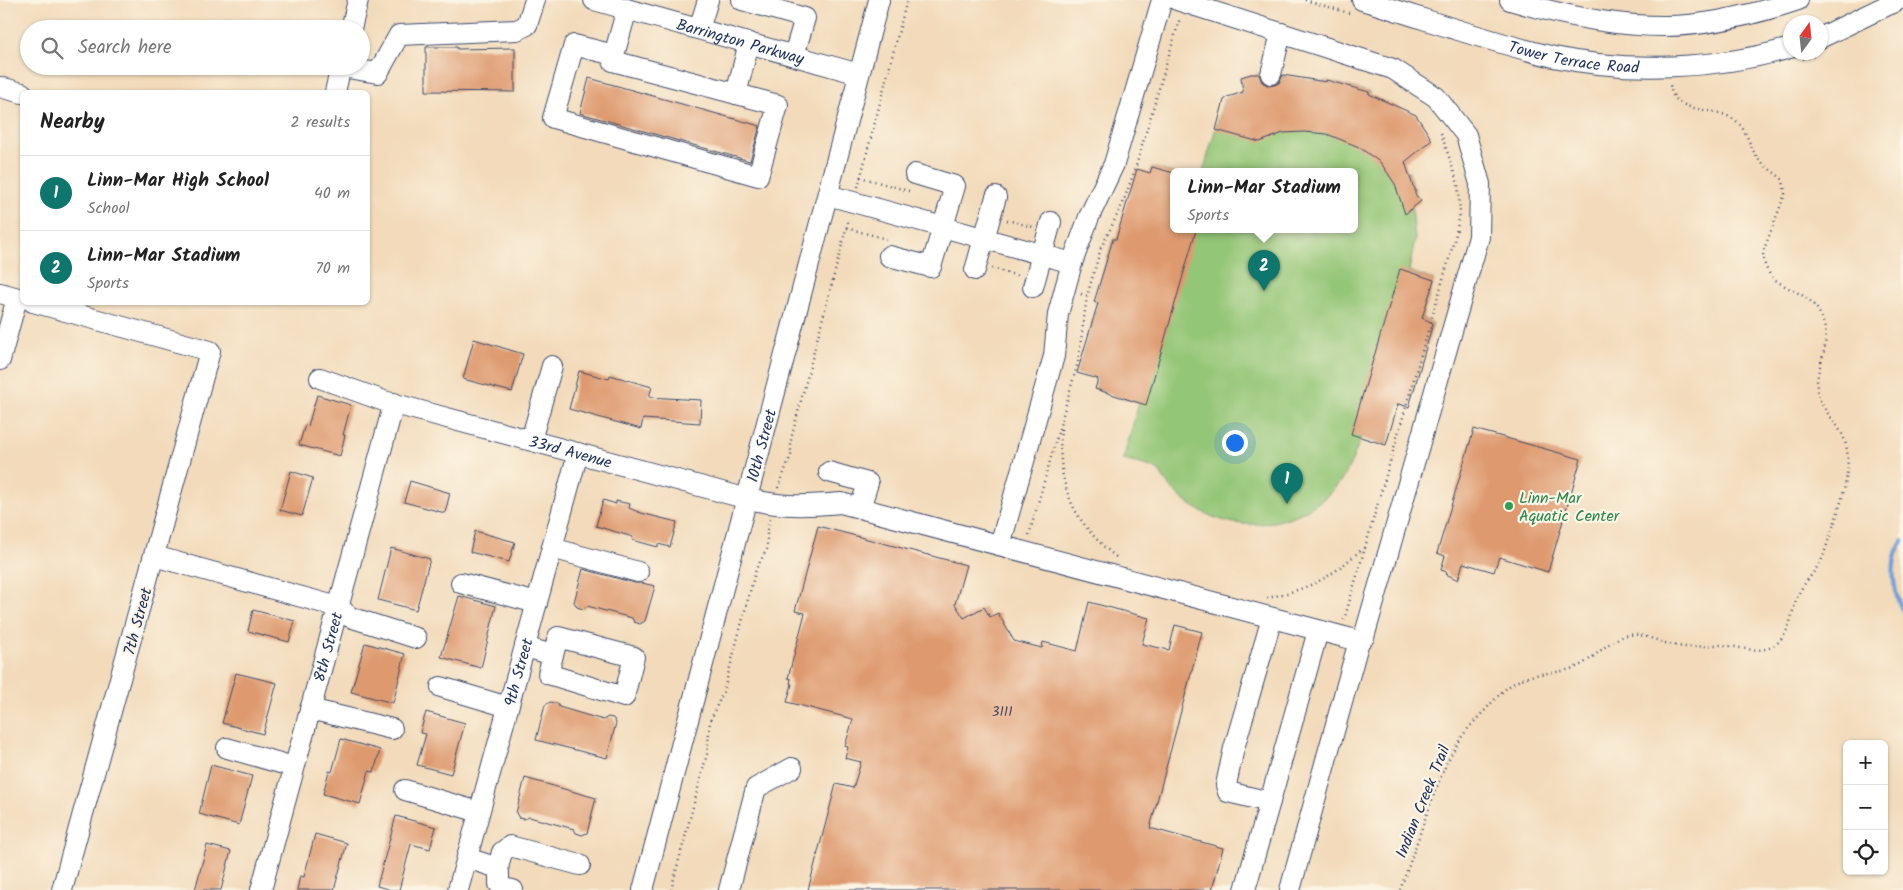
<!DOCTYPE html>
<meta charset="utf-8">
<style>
body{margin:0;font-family:Kalam,sans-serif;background:#f2f2f2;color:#222}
.controls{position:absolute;right:15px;bottom:15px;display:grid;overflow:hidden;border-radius:8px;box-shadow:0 1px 4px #0004}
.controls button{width:45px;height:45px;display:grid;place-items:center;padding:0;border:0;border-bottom:1px solid #e0e0e0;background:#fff;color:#222;font:25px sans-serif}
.compass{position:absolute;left:1783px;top:15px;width:45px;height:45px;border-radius:50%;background:#fff;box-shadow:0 1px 4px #0004;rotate:15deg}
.you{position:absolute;left:1234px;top:442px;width:18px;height:18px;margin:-12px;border:4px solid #fff;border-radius:50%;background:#1a73e8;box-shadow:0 0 0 8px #1a73e833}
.badge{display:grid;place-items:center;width:32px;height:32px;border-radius:50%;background:#0f766e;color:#fff;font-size:16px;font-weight:700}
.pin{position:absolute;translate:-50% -41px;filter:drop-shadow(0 1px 2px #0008)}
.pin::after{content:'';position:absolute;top:26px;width:18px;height:15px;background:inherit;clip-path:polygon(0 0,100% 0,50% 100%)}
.popup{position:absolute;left:1170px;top:168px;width:188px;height:65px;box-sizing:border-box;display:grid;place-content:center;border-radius:8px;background:#fff;filter:drop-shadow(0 1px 4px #0005);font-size:16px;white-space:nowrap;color:#767676}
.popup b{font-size:19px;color:#222}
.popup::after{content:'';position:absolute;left:50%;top:100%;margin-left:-10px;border:10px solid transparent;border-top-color:#fff}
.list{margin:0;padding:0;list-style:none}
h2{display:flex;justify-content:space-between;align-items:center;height:65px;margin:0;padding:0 20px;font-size:21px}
h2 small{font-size:16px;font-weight:400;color:#767676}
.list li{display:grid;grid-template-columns:32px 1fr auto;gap:15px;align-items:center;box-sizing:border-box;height:75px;padding:0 20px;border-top:1px solid #e0e0e0}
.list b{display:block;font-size:19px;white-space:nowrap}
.list p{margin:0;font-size:16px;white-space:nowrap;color:#767676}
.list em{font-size:16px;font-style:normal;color:#767676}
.icon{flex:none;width:28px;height:28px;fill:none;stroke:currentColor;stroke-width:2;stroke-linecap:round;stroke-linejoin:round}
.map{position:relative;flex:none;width:1903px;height:890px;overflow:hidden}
.search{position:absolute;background:#fff;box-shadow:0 1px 4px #0004;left:20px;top:20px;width:350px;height:55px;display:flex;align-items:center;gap:12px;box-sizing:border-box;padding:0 18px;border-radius:28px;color:#767676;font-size:19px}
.panel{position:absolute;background:#fff;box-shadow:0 1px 4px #0004;left:20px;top:90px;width:350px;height:215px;border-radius:8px}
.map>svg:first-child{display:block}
</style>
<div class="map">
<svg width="1903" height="890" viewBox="0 0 1903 890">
<rect width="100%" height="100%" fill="#fcf5e5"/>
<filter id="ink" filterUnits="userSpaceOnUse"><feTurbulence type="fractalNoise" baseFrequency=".02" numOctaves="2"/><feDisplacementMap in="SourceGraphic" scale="10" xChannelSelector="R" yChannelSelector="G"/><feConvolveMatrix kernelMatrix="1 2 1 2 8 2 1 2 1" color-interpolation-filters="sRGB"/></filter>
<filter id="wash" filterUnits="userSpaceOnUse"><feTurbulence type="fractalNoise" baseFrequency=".0096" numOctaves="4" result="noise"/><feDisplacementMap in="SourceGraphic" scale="20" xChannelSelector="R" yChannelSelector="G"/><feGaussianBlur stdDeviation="1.12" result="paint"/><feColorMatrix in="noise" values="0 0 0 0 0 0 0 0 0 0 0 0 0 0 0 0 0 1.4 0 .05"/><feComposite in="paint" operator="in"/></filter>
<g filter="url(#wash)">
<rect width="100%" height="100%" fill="#f2daba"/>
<path fill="#94c677" stroke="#587a6a" d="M1262,73L1326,82V80L1369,92L1395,170L1409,171L1412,185L1415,188V194L1419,199L1412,208L1415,239L1409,271L1434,280L1422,318L1433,323L1409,407L1398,404L1386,445L1361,437C1355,453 1350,469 1340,482C1308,522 1248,537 1203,512C1189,505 1178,496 1168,484C1164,480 1162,475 1159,471C1153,466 1131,462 1123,460L1139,403L1095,389L1098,379L1077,373L1098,303L1094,302L1113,239H1116L1152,167L1174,173V230H1354V172H1203L1224,100L1228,97L1243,92L1241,77Z"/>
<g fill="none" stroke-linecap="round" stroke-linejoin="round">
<path stroke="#6e9fd8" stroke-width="4.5" d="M1903,541C1888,559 1893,593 1903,611"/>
</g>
<g id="blocks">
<g fill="#de9a6e">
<path d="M426,47H457V49L515,48V92L426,91Z"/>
<path d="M1251,74H1259L1262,82L1269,86L1274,85L1279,83L1283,75L1326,82V80L1369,92V94L1416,115L1432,140L1405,162L1413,186L1415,188V194L1421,201L1405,214L1395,184L1381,163L1359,147L1327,134L1304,132L1283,133L1260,142L1216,130L1224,100L1228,97L1243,92L1241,77Z"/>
<path d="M589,78L760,126L750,161L580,113Z"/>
<path d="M1152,167L1174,173V230H1196L1146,405L1095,389L1098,379L1077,373L1098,303L1094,302L1113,239H1116L1137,169L1150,173Z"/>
<path d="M1400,269L1434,280L1422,318L1433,323L1409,407L1398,404L1386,445L1351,434Z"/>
<path d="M474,339L523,354L512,392L463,379Z"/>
<path d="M579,371L609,379L610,375L652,387L649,397L701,400L700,423L643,419L641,429L569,409Z"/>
<path d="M317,395L351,405L343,435H345L340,456L299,445L305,425L308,426Z"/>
<path d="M1474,429L1581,459L1548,572L1499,557L1494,572L1463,563L1458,580L1446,574L1447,572L1441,570L1445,556L1437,553Z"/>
<path d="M291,471L313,478L302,516L280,510Z"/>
<path d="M410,481L450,493L445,513L404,502Z"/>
<path d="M603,500L616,504V501L630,504L629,508L641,513L677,522L670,547L658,544V547L632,540L633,537L596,526Z"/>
<path d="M818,526L966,565L955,604L964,618L984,607L990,617L998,613L1014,641L1042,648L1043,642L1077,651L1089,602L1149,618L1142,644L1169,650L1175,625L1202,632L1150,828L1223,848L1212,890H808L836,784L853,788L861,762L845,758L848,747L845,746L853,719L787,702L792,684H790L791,679L788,678L805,613L795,611Z"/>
<path d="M475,531L515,542L509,562L470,552Z"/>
<path d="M391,548L430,559L416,610L378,600Z"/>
<path d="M583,569L635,583H642L655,586L645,621L640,624L634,622L632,618L587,606L583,609L577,607L574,602Z"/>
<path d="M459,596L496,606L481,668L441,657Z"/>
<path d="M253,610L295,621L289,642L248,631Z"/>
<path d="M365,643L405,654L393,703L351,692Z"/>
<path d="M236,673L277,683L263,734L222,723Z"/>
<path d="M550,702L557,703L559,707L603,720L608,717L613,718L616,723L607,758L536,740L545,705Z"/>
<path d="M426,712L465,723L451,774L417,765L426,734L420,733Z"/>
<path d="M341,739L380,750L374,772L369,771L360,804L323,794L329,771L332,772Z"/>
<path d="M211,765L252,776L239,825L199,814Z"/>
<path d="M525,778L596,798L587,833L582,835L576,833L574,829L529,817L524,819L519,818L516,813Z"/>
<path d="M396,816L436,827L430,849L411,844L399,890H391L377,886Z"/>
<path d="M315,834L347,843L334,890H297L300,876L304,877Z"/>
<path d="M207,845L231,851L221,890H195Z"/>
</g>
</g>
</g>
<g filter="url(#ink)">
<use href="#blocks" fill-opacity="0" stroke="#3b496c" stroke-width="1"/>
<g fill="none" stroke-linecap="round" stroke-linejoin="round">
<g stroke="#3b496c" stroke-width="22">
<g id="minor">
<path id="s1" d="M594,0L859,74"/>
<path d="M742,0L805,18L794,55"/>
<path d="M1177,0L1393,69L1436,97L1466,135L1480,184L1479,237L1364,637L1359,641"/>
<path id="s2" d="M1362,0C1426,19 1489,42 1554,57C1628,73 1718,69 1790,48"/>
<path d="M1510,0C1560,15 1611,26 1664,26C1709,26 1756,14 1798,0"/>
<path d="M351,29L358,0"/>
<path d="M699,29L708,0"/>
<path d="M1820,38L1898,0"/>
<path d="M614,55L574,45L553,118L758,176L778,105L613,61L614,55L627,9"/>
<path d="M341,67L378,73L399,35L517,30L527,25L535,0"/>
<path d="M1271,74L1281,33"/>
<path d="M0,87L22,93"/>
<path d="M335,92L341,66"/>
<path d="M736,94L749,43"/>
<path d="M828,195L1072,263"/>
<path d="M889,256L931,267L955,186L915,174"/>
<path d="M975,270L996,197"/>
<path d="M1033,287L1051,222"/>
<path d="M0,293L22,299"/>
<path d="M33,302L210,351L62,890"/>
<path d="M0,360L17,298"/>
<path id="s3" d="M320,378L384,401L748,499C783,507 805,506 841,503L1359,641L1290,890"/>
<path d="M531,440L552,366"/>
<path d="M829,472L868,483L860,508"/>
<path d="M1000,545L1054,356L1058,314L1072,263L1089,217L1114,164L1162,0"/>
<path d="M552,548L638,572"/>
<path d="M154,556L338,607L350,617L416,638"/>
<path d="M461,583L537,603"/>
<path d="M525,647L553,655L558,637L634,657L624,697L548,674L553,655"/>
<path d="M441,687L508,707"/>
<path d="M310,709L392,729"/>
<path d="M227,748L294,767"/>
<path d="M405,790L479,812"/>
<path d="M1270,802L1228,792L1226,785L1234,748L1272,618"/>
<path d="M467,858L498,868L499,873V884L503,888L513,890"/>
<path d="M498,868L502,852L510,846L580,865"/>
<path id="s4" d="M261,890L394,403"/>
<path id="s5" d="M458,890L578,453"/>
<path id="s6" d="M643,890L879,0"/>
<path d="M729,890L756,788L792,768"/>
<path d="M1245,890L1318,631"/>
</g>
</g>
<g stroke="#3b496c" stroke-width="2.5" stroke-dasharray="1 4" stroke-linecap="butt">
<path d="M1305,0L1349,13"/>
<path d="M1803,59L1817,55"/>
<path d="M860,177L909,191"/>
<path d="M858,187L907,0"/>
<path d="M1007,220L1033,227"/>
<path d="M847,228L886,239"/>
<path d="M1101,248L1123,203L1136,166L1180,18"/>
<path d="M992,268L1018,276"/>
<path d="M1081,294L1087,296L1101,248"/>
<path d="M1061,429C1057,485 1072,521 1116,557"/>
<path d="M778,488L791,455V439L849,218"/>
<path d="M1029,535L1078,362L1087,296"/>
<path d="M1267,598C1290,593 1314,586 1334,572C1345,564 1355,555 1365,547"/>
<path d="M1344,620L1455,238L1460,213L1458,184L1441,133"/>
<path d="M671,890L707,754L710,721L724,690L756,569L767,549V530L770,519"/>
<path d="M1400,890C1410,863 1419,836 1429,808C1437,786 1445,763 1458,743C1465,730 1477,719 1487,708C1496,698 1505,687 1518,681C1536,671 1557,675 1576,667C1599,658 1611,632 1638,635C1652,637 1664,644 1678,646C1692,649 1705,645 1719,645C1737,645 1758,656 1775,645C1792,633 1791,608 1800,591C1807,579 1817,570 1823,557C1833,524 1858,469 1843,436C1836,421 1819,407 1817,390C1815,362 1836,344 1819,312C1804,284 1764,292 1763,252L1785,194L1783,180C1775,172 1766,168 1759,160C1749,148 1748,130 1735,120C1713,104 1672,117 1670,83"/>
</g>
<use href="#minor" stroke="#fff" stroke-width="20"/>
</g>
</g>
<circle fill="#2e9e5b" stroke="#fcf5e5" stroke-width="2" cx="1509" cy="506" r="5"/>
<g text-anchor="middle" stroke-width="4.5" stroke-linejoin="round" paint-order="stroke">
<g font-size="14" fill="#4c4a62">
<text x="1002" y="716">3111</text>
</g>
<g font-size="16" fill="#1b2f5e" stroke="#fcf5e5">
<text dy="6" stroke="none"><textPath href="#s1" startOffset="152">Barrington Parkway</textPath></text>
<text dy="6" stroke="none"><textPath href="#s2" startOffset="220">Tower Terrace Road</textPath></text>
<text dy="6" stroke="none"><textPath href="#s6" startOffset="460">10th Street</textPath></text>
<text dy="6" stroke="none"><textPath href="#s3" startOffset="261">33rd Avenue</textPath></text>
<text transform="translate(137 621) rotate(-75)" y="6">7th Street</text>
<text dy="6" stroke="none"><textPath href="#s4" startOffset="252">8th Street</textPath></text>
<text dy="6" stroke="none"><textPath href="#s5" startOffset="226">9th Street</textPath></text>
<text transform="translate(1422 801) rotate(-68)" y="6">Indian Creek Trail</text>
</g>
<g font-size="16" fill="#27864d" stroke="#fcf5e5" text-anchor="start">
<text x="1519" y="503">Linn-Mar<tspan x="1519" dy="18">Aquatic Center</tspan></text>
</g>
</g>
</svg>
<div class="controls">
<button>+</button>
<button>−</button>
<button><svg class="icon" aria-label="locate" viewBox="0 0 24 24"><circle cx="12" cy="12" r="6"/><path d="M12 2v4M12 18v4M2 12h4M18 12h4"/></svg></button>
</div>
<svg class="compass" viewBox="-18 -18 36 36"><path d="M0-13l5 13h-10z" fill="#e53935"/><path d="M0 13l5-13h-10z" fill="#767676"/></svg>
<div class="you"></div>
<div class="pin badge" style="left:1287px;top:504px">1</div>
<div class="pin badge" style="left:1264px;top:291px">2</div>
<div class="popup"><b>Linn-Mar Stadium</b>Sports</div>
<div class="search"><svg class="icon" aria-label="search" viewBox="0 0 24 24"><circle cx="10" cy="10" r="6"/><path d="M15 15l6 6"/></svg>Search here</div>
<section class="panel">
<h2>Nearby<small>2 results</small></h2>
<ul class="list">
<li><span class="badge">1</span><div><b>Linn-Mar High School</b><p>School</p></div><em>40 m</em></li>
<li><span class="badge">2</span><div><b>Linn-Mar Stadium</b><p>Sports</p></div><em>70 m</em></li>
</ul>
</section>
</div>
